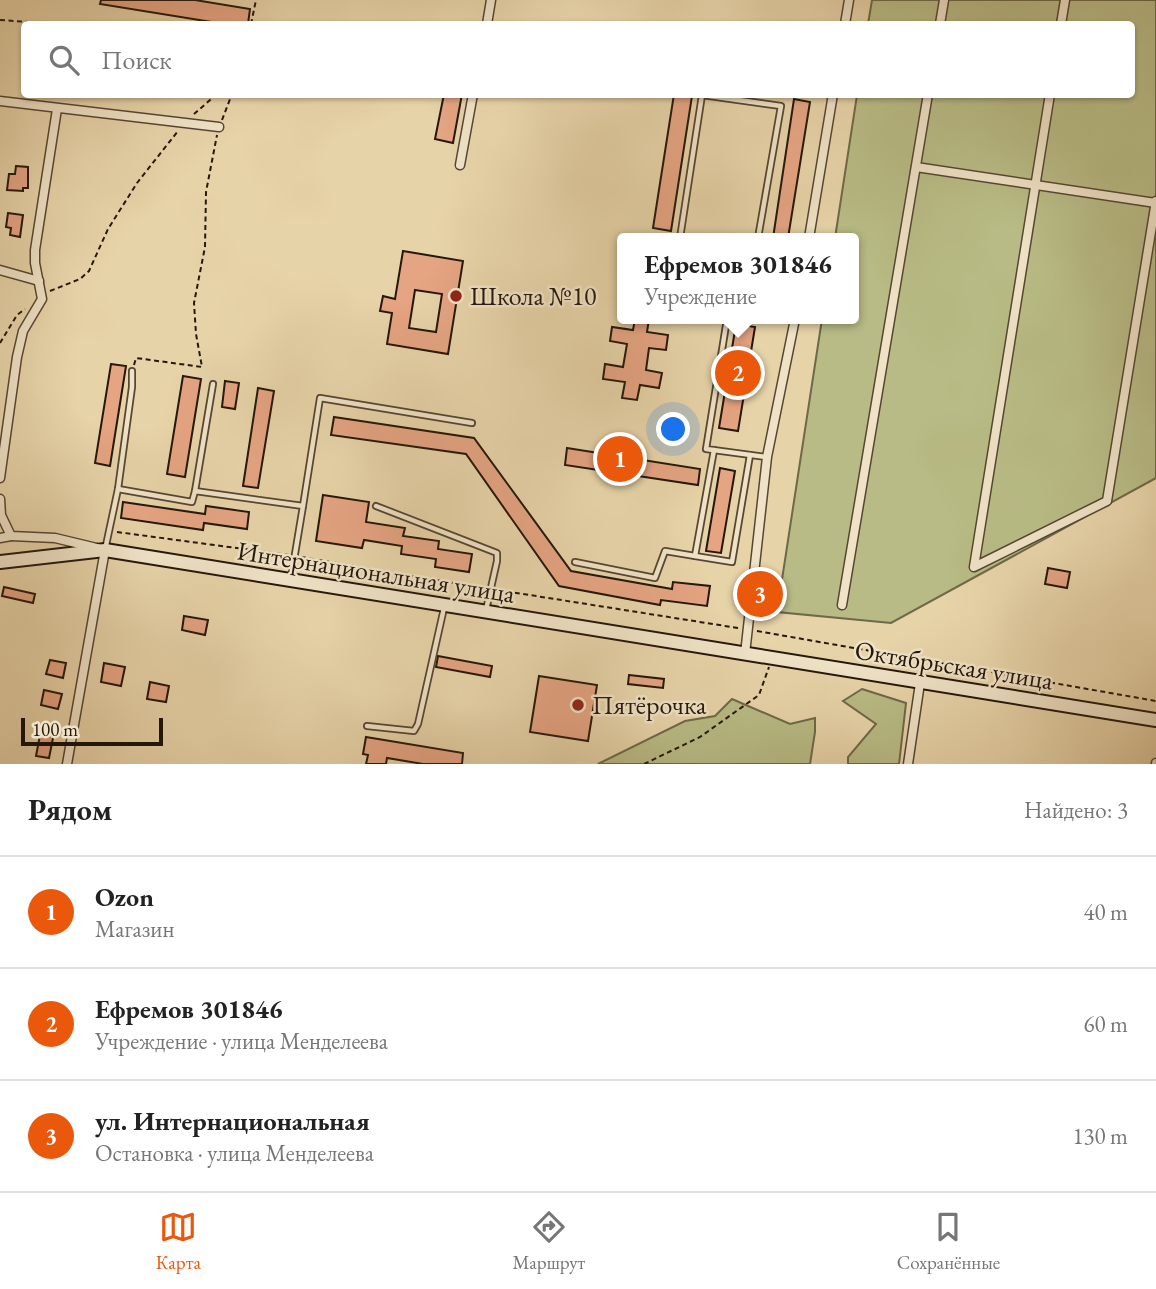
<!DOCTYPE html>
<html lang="ru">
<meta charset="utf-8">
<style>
body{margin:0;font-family:"EB Garamond",serif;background:#f6f6f6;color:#222}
.scale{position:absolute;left:21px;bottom:18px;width:142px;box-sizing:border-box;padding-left:7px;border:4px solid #25170a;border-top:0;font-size:19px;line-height:24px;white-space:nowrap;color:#25170a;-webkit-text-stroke:5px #efe2c6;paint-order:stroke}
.you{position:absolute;left:674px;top:430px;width:24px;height:24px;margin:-18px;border:5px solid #fff;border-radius:50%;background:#1a73e8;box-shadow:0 0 0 10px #1a73e833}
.badge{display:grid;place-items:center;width:46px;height:46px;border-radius:50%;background:#ea580c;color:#fff;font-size:23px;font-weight:700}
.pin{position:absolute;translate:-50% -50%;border:4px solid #fff;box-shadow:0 2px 7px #0006}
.popup{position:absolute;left:617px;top:233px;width:242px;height:91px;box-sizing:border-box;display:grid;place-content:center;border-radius:7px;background:#fff;filter:drop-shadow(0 2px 5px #0005);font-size:23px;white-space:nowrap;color:#767676}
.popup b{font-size:26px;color:#222}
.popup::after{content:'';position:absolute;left:50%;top:100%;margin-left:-14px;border:14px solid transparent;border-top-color:#fff}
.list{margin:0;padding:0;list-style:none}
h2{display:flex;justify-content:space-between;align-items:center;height:91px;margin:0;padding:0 28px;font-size:30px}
h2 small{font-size:23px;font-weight:400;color:#767676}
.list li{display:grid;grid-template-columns:46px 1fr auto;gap:21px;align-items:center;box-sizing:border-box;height:112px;padding:0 28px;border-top:2px solid #e0e0e0}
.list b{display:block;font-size:26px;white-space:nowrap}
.list p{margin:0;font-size:23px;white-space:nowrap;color:#767676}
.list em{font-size:23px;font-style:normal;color:#767676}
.icon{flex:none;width:38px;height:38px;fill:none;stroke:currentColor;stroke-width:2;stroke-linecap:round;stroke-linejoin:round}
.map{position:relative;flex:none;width:1156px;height:764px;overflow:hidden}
.search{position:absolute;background:#fff;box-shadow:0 2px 5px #0004;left:21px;right:21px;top:21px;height:77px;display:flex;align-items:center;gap:18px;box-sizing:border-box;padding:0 24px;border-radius:7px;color:#767676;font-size:26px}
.sheet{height:427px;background:#fff}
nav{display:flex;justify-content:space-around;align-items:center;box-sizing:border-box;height:98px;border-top:2px solid #e0e0e0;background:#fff;font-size:19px;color:#767676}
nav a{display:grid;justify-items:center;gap:4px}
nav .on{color:#ea580c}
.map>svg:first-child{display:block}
</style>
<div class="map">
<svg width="1156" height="764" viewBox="0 0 1156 764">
<rect width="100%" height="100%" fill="#e7d3a8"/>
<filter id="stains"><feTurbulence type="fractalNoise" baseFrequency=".00286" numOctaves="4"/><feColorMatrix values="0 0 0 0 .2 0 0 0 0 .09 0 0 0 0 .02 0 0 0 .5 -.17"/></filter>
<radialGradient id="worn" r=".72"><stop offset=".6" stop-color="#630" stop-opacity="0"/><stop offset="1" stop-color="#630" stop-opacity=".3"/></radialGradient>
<g fill="#b8bb85" stroke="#6e6948" stroke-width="2">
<path d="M872,0H1156V478L891,623L777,612L822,319H854V238H835L857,95L1132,94V24H868Z"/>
<path d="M862,689L906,703L899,764H848V757L876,724L843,701Z"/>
<path d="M732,699L790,724L815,718V732L810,764H598L685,721L715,716Z"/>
</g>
<g fill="#e5a482" stroke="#25170a" stroke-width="2" fill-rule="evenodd">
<path d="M101,0H195L250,9L248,24H224L100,4Z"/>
<path d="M444,94H462L453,143L435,139Z"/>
<path d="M674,94L692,96L671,231L653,228Z"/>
<path d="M794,99L810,102L788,238H773Z"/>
<path d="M16,166L28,167V188H23V191L7,190L9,174H15Z"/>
<path d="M8,213L23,215L20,237L10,235L11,228L6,227Z"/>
<path d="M403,251L463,261L448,354L387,344L392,313L380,311L383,296L395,299ZM415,290L442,294L436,332L409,328Z"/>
<path d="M635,319H649L647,332L668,335L666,350L649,348L646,370L662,373L659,388L640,385L637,400L622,398L625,382L603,379L605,364L623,367L627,344L610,341L612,327L633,330Z"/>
<path d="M736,324L755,327L738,431L719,428Z"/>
<path d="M111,364L126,366L110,466L95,463Z"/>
<path d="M183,376L201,379L185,477L167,474Z"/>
<path d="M225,381L239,383L235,409L222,407Z"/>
<path d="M258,388L274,391L258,488L243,486Z"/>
<path d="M334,417L474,438L571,571L672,589L673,582L710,586L707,606L661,600L660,605L559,586L466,454L331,435Z"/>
<path d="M567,448L700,469L698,485L565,465Z"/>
<path d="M720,468L735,471L721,553L706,551Z"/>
<path d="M323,495L369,502L366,522L405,528L403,536L439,541L438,549L472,554L469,572L435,567L436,559L401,554L402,546L364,540L362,548L316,541Z"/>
<path d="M123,502L205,514L206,506L249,512L247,529L204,523L203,530L121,518Z"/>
<path d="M1048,568L1070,572L1067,588L1045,584Z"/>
<path d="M4,587L35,594L33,603L2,596Z"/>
<path d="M184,616L208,620L205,635L182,630Z"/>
<path d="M438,656L492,666L490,677L436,667Z"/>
<path d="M50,660L66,663L63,678L46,674Z"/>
<path d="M104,663L125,667L121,686L101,682Z"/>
<path d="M629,675L664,679L663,688L628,684Z"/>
<path d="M539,676L597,685L588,741L530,732Z"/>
<path d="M150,682L169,686L166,702L147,699Z"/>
<path d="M44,690L62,694L58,709L41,705Z"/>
<path d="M41,730L54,733L49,758L36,756Z"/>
<path d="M366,737L463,753L462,764H423L387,758L386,764H366L368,755L363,754Z"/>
</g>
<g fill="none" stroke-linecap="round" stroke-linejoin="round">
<g stroke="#564632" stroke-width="8">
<g id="lane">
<path d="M680,238L702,95L781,106L758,238"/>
<path d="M727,319L706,449L766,457"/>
<path d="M714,450L695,556L732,562L750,455"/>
<path d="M118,489L192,502L195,491L303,506L291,578"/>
<path d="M195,491L213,384"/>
<path d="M303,506L320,398L472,423"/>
<path d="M376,506L497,553V561L486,610"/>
<path d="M105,550L118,489L132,387V371"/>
<path d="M575,562L655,578L665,551L695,556"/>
<path d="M367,726L414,731L418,724L444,608"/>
</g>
</g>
<g stroke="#564632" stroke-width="11">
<g id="street">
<path d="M487,24L491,0"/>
<path d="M845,24L849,0"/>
<path d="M940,24L944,0"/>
<path d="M1061,24L1065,0"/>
<path d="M1050,94L974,567L1107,501L1156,201"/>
<path d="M0,101L219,127"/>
<path d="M460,165L473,94"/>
<path d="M916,167L1156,203"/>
<path d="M809,238L833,94"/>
<path d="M0,270L39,281"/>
<path d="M0,478L17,357L23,331L42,299L35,263V250L57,109"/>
<path d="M0,499L1,515L11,536L55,538L105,550L67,764"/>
<path d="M0,538L11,536"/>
<path d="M842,605L928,94"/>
<path d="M745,654L767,457L795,319"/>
<path d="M908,764L920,683"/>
<path d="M1156,764V763"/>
</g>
</g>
<g stroke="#25170a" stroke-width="16">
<path id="secondary" d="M0,562L105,550L1156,720"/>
</g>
<g stroke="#25170a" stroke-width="2" stroke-dasharray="5 3.5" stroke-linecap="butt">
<path d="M0,20L57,24"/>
<path d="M251,24L256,0"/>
<path d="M194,114L217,94"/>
<path d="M222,120L232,94"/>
<path d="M50,291L80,279L89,271L108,229L137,183L178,131"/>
<path d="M0,343L17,315L25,309"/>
<path d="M134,365L136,358L202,367L196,334L194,303L205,247L206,192L217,135"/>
<path d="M117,532L289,555"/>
<path d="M301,557L482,588"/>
<path d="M498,590L738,628"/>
<path d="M757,631L1156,701"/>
<path d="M644,764L700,737L759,695L769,667"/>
</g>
<use href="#lane" stroke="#efe2c6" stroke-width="4.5"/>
<use href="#street" stroke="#efe2c6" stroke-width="8"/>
<use href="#secondary" stroke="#efe2c6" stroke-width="12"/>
</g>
<g fill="#8f2418" stroke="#efe2c6" stroke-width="2.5">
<circle cx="456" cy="296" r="7"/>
<circle cx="578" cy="705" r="7"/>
</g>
<g text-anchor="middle" stroke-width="5" stroke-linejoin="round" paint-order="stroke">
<g font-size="26" fill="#25170a" stroke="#efe2c6" text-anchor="start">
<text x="470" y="305">Школа №10</text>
<text x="592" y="714">Пятёрочка</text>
</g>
<g font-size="26" fill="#25170a" stroke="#efe2c6">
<text transform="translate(376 572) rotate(9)" y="9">Интернациональная улица</text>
<text transform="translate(954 665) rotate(9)" y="9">Октябрьская улица</text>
</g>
</g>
<rect width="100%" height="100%" filter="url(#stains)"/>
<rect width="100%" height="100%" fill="url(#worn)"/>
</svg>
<div class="scale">100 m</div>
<div class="you"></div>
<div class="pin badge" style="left:620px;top:459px">1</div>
<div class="pin badge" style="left:738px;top:373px">2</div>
<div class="popup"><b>Ефремов 301846</b>Учреждение</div>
<div class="pin badge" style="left:760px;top:594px">3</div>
<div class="search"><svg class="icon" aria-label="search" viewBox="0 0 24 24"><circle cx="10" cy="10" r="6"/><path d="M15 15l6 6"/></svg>Поиск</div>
</div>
<section class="sheet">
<h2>Рядом<small>Найдено: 3</small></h2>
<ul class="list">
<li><span class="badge">1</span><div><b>Ozon</b><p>Магазин</p></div><em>40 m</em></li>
<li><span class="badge">2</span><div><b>Ефремов 301846</b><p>Учреждение · улица Менделеева</p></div><em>60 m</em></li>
<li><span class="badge">3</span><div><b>ул. Интернациональная</b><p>Остановка · улица Менделеева</p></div><em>130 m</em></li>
</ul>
</section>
<nav>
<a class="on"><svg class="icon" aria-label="map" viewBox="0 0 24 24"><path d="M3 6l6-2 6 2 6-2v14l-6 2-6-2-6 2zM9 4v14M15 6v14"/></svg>Карта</a>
<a><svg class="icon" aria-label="directions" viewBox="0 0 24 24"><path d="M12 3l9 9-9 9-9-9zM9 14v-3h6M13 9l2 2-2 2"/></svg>Маршрут</a>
<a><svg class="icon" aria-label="saved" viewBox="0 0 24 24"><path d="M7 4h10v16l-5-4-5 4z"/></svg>Сохранённые</a>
</nav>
